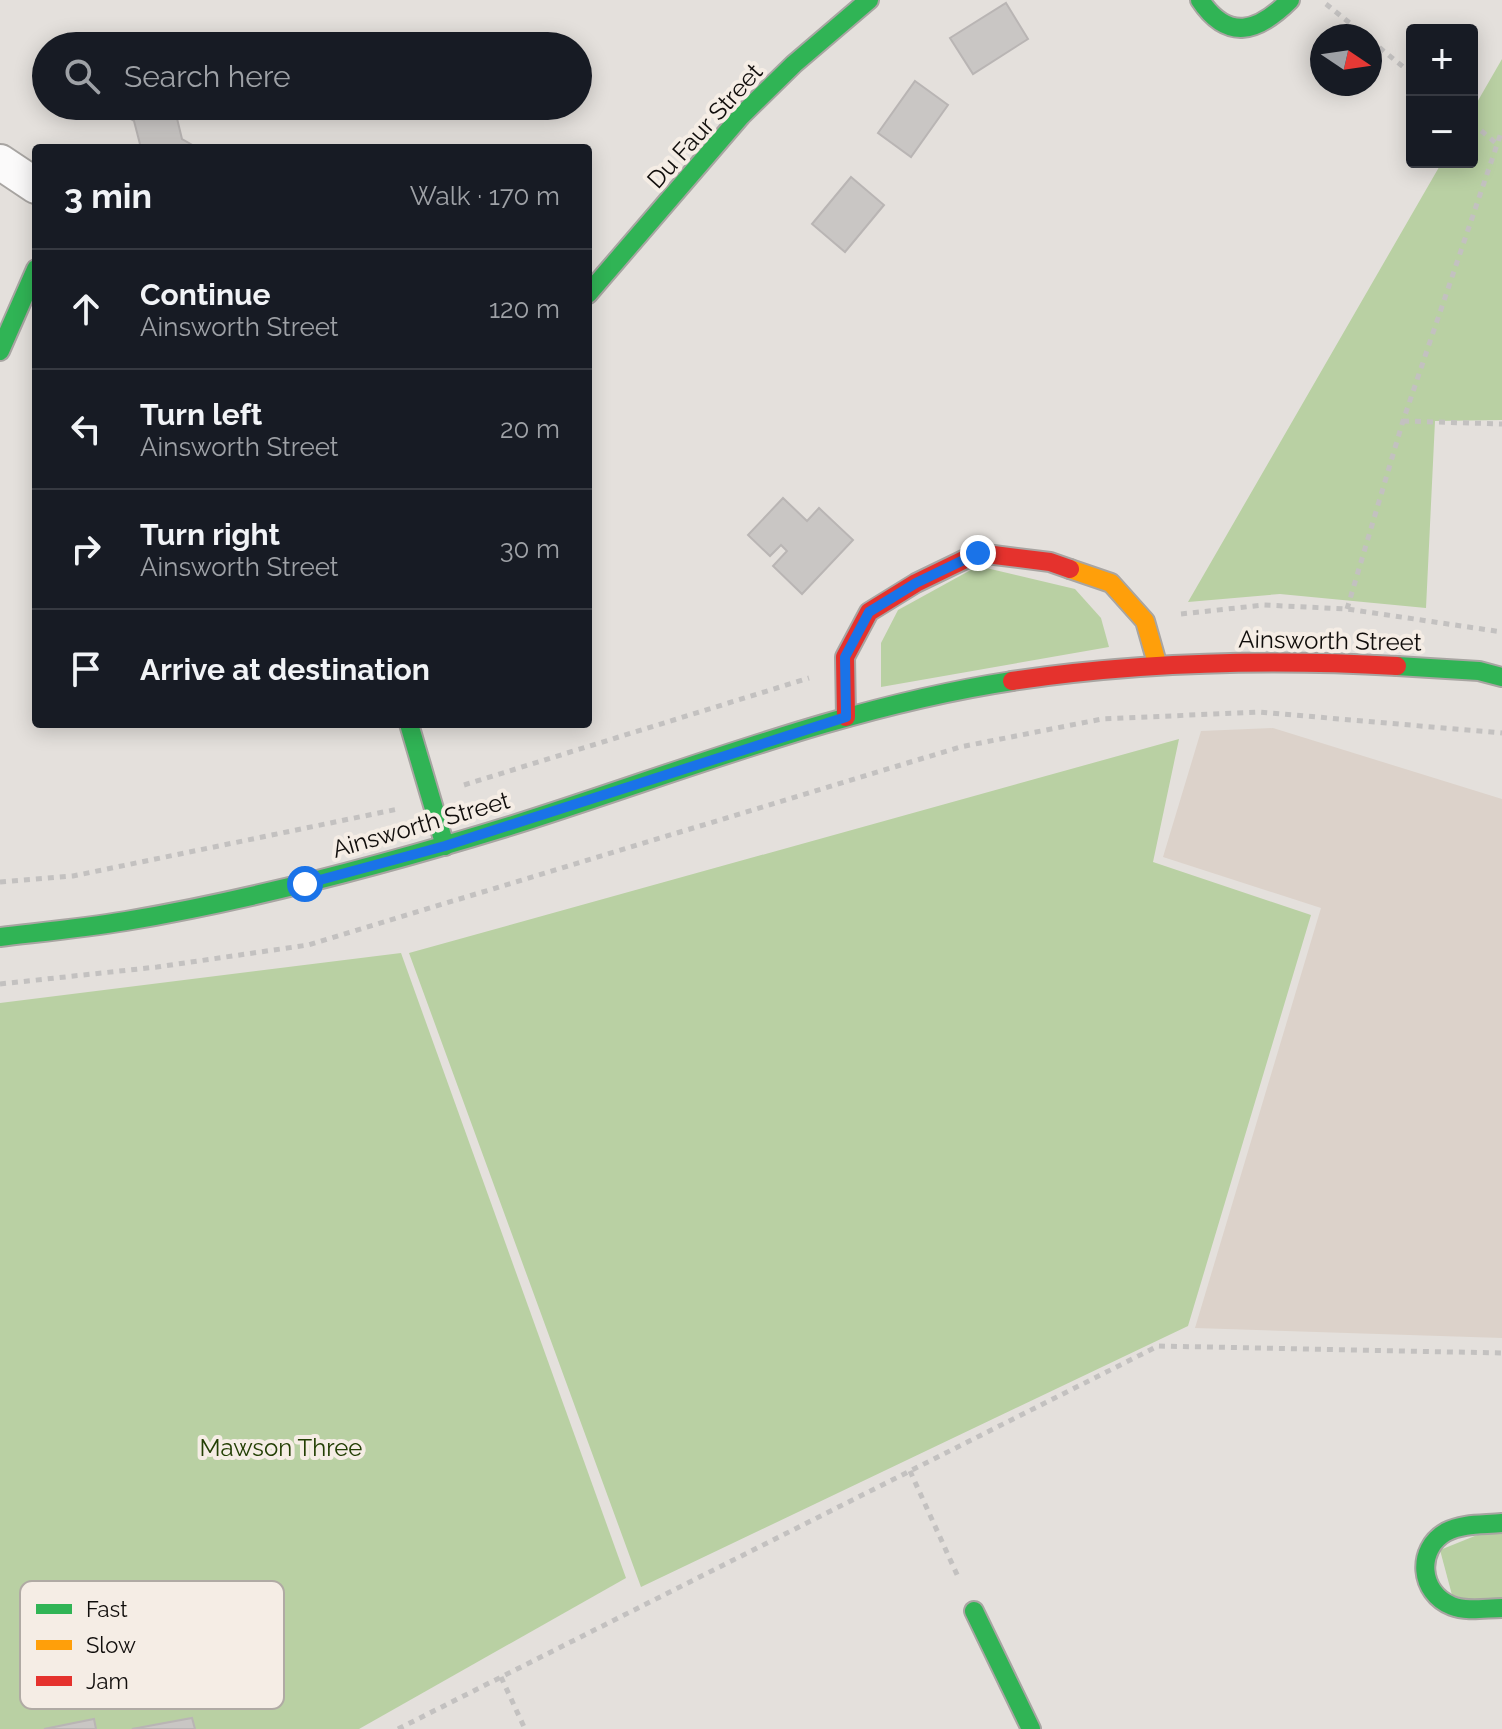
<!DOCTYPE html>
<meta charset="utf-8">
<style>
body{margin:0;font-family:Raleway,sans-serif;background:#20242c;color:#f1f3f6}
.controls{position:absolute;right:24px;top:24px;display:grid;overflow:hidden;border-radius:8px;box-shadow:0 4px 20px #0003}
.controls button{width:72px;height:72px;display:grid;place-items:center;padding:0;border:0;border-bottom:2px solid #363941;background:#171b24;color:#f1f3f6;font:40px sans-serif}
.compass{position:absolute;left:1310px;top:24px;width:72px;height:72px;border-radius:50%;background:#171b24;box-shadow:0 4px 20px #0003;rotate:103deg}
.stop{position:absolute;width:24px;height:24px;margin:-18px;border:6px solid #1a73e8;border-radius:50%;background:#fff}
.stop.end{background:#1a73e8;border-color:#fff;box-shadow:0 2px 8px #0008}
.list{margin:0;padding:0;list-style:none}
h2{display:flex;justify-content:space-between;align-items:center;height:104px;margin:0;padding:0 32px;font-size:34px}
h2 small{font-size:26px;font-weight:400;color:#9ea1a6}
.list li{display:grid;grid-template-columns:52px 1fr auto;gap:24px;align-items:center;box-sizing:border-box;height:120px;padding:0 32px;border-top:2px solid #363941}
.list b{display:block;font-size:30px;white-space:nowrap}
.list p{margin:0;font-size:26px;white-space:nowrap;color:#9ea1a6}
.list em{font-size:26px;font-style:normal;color:#9ea1a6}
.icon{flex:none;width:44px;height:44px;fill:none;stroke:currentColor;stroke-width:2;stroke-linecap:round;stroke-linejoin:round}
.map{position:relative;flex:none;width:1502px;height:1729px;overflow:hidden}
.search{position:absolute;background:#171b24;box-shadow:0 4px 20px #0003;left:32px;top:32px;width:560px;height:88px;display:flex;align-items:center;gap:20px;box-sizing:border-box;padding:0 28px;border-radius:44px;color:#9ea1a6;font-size:30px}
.panel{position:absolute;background:#171b24;box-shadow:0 4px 20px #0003;left:32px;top:144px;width:560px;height:584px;border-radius:8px}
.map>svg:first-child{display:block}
</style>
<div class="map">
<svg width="1502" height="1729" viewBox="0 0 1502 1729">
<rect width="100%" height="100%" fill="#e4e0dc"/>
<path fill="#dcd2ca" d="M1273,728L1502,799V1338L1195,1328L1321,908L1163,857L1201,731Z"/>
<g fill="#b9d0a3">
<path d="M1502,59V420L1435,421L1426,608L1280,594L1188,602L1442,162H1472V111Z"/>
<path d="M978,566L1075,589L1101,618L1109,647L881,687V643L898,610Z"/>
<path d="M1179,739L1153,862L1311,915L1188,1326L641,1587L409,953Z"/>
<path d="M401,953L626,1578L359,1729H0V1003Z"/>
<path d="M1502,1525V1609L1452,1595L1440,1550Z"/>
</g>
<g fill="#c9c6c4" stroke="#b9b5b4" stroke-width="2">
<path d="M1006,3L1028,39L973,74L950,38Z"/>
<path d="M915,81L948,105L911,157L878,133Z"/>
<path d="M116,106H174L182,139L196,147L141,148L134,121L114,109Z"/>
<path d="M851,177L884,205L845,252L812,224Z"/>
<path d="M783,498L807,521L819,508L853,540L802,594L773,566L787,551L781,545L770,556L748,535Z"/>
<path d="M192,1718L195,1729H132Z"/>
<path d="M94,1719L96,1729H44Z"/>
</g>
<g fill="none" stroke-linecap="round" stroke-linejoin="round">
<g stroke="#a8a5a2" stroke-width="38">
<path id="street" d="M0,162L36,186"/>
</g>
<g stroke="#a8a5a2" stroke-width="22">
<g id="fast">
<path d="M1200,0C1228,42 1258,32 1290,0"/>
<path d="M588,294L741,116L794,64L869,0"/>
<path d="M0,351L36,269"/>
<path d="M1397,666L1479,671L1502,677"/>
<path d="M409,724L445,846"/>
<path d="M0,937C42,932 84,928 126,921C257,899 386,864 513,825C678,773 841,707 1012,681"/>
<path d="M1502,1523C1484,1525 1463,1523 1446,1532C1416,1549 1419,1593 1452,1606C1467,1612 1486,1608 1502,1608"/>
<path d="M974,1611L1031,1729"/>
</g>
</g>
<g stroke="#a8a5a2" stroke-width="22">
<path id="slow" d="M1070,569L1111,583L1145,621L1157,663"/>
</g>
<g stroke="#a8a5a2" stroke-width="22">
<g id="jam">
<path d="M1012,681C1140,662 1268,659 1397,666"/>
<path d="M846,717L845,657L869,612L916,583L978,553L1050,562L1070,569"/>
</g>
</g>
<g stroke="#c3c1c0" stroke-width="5" stroke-dasharray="6 6" stroke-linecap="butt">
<path d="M1326,4L1366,36"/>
<path d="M1370,40L1412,74"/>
<path d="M1472,123L1497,144"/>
<path d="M1403,421L1502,424"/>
<path d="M1347,609L1403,421L1502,130"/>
<path d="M1181,614L1264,605L1347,609L1502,632"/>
<path d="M464,785L809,678"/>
<path d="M0,882L73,876L398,809"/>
<path d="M0,984L157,967L308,945L960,747L1102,719L1259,712L1502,733"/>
<path d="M910,1471L959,1579"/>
<path d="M501,1677L525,1729"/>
<path d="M398,1729L1158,1346L1502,1353"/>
</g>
<use href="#street" stroke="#fbfafa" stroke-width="34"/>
<use href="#fast" stroke="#30b455" stroke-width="18"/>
<use href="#slow" stroke="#ff9f0a" stroke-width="18"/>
<use href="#jam" stroke="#e5322d" stroke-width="18"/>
</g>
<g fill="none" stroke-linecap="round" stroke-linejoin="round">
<path stroke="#1a73e8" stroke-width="10" d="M305,884L445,846L846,717L845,657L869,612L916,583L978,553"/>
</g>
<g text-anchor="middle" stroke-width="8" stroke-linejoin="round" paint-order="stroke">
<g font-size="24" fill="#100d0b" stroke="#f5ede5">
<text transform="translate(705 126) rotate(-48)" y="8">Du Faur Street</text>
<text transform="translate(1330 641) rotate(1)" y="8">Ainsworth Street</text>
<text transform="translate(421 825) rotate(-16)" y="8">Ainsworth Street</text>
</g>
<g font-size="24" fill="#233f04" stroke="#f5ede5">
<text x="281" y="1456">Mawson Three</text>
</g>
</g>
<rect x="20" y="1581" width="264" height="128" rx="12" fill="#f5ede5" stroke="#b0aaa4" stroke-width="2"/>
<rect x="36" y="1604" width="36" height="10" fill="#30b455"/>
<rect x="36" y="1640" width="36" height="10" fill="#ff9f0a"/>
<rect x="36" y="1676" width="36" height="10" fill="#e5322d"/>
<g font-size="22" fill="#100d0b">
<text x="86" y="1617">Fast</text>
<text x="86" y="1653">Slow</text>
<text x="86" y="1689">Jam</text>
</g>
</svg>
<div class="controls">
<button>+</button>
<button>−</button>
</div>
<svg class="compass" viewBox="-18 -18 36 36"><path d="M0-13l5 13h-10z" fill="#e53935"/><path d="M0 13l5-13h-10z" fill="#9ea1a6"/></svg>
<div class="stop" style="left:305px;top:884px"></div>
<div class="stop end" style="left:978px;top:553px"></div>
<div class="search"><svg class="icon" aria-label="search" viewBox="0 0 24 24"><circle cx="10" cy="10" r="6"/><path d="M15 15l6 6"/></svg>Search here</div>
<section class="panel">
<h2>3 min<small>Walk · 170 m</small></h2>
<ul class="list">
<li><svg class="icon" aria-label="ahead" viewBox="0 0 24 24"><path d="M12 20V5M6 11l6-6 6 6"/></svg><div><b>Continue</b><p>Ainsworth Street</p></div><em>120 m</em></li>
<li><svg class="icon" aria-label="left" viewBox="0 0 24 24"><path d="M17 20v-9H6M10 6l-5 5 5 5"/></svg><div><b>Turn left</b><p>Ainsworth Street</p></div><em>20 m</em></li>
<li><svg class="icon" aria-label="right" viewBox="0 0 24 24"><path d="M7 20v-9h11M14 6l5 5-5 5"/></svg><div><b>Turn right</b><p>Ainsworth Street</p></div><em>30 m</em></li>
<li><svg class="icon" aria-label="arrive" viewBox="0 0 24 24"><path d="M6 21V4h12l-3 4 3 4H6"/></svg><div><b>Arrive at destination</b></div></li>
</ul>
</section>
</div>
